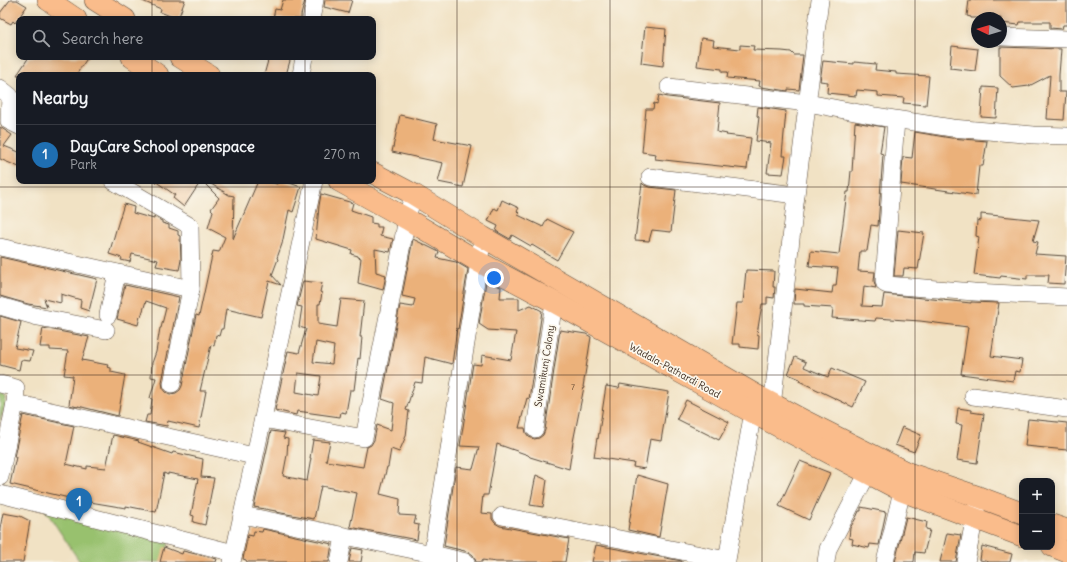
<!DOCTYPE html>
<meta charset="utf-8">
<style>
body{margin:0;font-family:Delius,sans-serif;background:#20242c;color:#f1f3f6}
.controls{position:absolute;right:12px;bottom:12px;display:grid;overflow:hidden;border-radius:8px;box-shadow:0 2px 10px #0003}
.controls button{width:36px;height:36px;display:grid;place-items:center;padding:0;border:0;border-bottom:1px solid #363941;background:#171b24;color:#f1f3f6;font:20px sans-serif}
.compass{position:absolute;left:971px;top:12px;width:36px;height:36px;border-radius:50%;background:#171b24;box-shadow:0 2px 10px #0003;rotate:274deg}
.you{position:absolute;left:494px;top:278px;width:14px;height:14px;margin:-10px;border:3px solid #fff;border-radius:50%;background:#1a73e8;box-shadow:0 0 0 6px #1a73e833}
.badge{display:grid;place-items:center;width:26px;height:26px;border-radius:50%;background:#1f6fb2;color:#fff;font-size:13px;font-weight:700}
.pin{position:absolute;translate:-50% -33px;filter:drop-shadow(0 1px 2px #0008)}
.pin::after{content:'';position:absolute;top:21px;width:14px;height:12px;background:inherit;clip-path:polygon(0 0,100% 0,50% 100%)}
.list{margin:0;padding:0;list-style:none}
h2{display:flex;justify-content:space-between;align-items:center;height:52px;margin:0;padding:0 16px;font-size:17px}
h2 small{font-size:13px;font-weight:400;color:#9ea1a6}
.list li{display:grid;grid-template-columns:26px 1fr auto;gap:12px;align-items:center;box-sizing:border-box;height:60px;padding:0 16px;border-top:1px solid #363941}
.list b{display:block;font-size:15px;white-space:nowrap}
.list p{margin:0;font-size:13px;white-space:nowrap;color:#9ea1a6}
.list em{font-size:13px;font-style:normal;color:#9ea1a6}
.icon{flex:none;width:22px;height:22px;fill:none;stroke:currentColor;stroke-width:2;stroke-linecap:round;stroke-linejoin:round}
.map{position:relative;flex:none;width:1067px;height:562px;overflow:hidden}
.search{position:absolute;background:#171b24;box-shadow:0 2px 10px #0003;left:16px;top:16px;width:360px;height:44px;display:flex;align-items:center;gap:10px;box-sizing:border-box;padding:0 14px;border-radius:8px;color:#9ea1a6;font-size:15px}
.panel{position:absolute;background:#171b24;box-shadow:0 2px 10px #0003;left:16px;top:72px;width:360px;height:112px;border-radius:8px}
.map>svg:first-child{display:block}
</style>
<div class="map">
<svg width="1067" height="562" viewBox="0 0 1067 562">
<rect width="100%" height="100%" fill="#fbf7ec"/>
<filter id="ink" filterUnits="userSpaceOnUse"><feTurbulence type="fractalNoise" baseFrequency=".025" numOctaves="2"/><feDisplacementMap in="SourceGraphic" scale="8" xChannelSelector="R" yChannelSelector="G"/><feConvolveMatrix kernelMatrix="1 2 1 2 8 2 1 2 1" color-interpolation-filters="sRGB"/></filter>
<filter id="wash" filterUnits="userSpaceOnUse"><feTurbulence type="fractalNoise" baseFrequency=".012" numOctaves="4" result="noise"/><feDisplacementMap in="SourceGraphic" scale="16" xChannelSelector="R" yChannelSelector="G"/><feGaussianBlur stdDeviation="0.9" result="paint"/><feColorMatrix in="noise" values="0 0 0 0 0 0 0 0 0 0 0 0 0 0 0 0 0 1.4 0 .05"/><feComposite in="paint" operator="in"/></filter>
<g filter="url(#wash)">
<rect width="100%" height="100%" fill="#f1e2c4"/>
<g fill="#98c16e" stroke="#6a7646">
<path d="M0,393H2L6,399L5,406L0,422Z"/>
<path d="M42,505L170,537L164,562H80Z"/>
</g>
<g id="blocks">
<g fill="#ebb17a" fill-rule="evenodd">
<path d="M10,0H17L27,6L15,23L13,21L11,24L0,18V13Z"/>
<path d="M140,0H185L178,19L160,12L161,9Z"/>
<path d="M283,0H305L301,15V19H273L275,9L280,10Z"/>
<path d="M325,0H352L348,13L324,7Z"/>
<path d="M969,0H1067V25H1063L1062,29L1050,28V22H1020L1019,25L1001,23V18H971V17L967,16Z"/>
<path d="M645,27L666,29L663,66L641,63Z"/>
<path d="M701,38L714,40L713,46L740,49V45L754,46L753,50L782,51L791,52L794,55H803L799,90L788,89V91L761,87L759,86L760,81L727,78L728,72H722V69L697,66Z"/>
<path d="M952,46L978,49L975,71L950,68Z"/>
<path d="M1000,47L1061,49L1059,75V92H1066L1064,120L1047,119L1050,75L1029,86L1013,88L1000,76Z"/>
<path d="M29,57H88L76,75H17Z"/>
<path d="M269,57H291L286,75H264Z"/>
<path d="M823,61L854,64V62L876,64L875,70L896,72V74L929,76L926,105L903,103L904,98L878,96V92L857,90L856,96L827,93L828,82L820,81Z"/>
<path d="M983,87L998,88L996,118L981,117Z"/>
<path d="M659,95L668,97L720,103L717,132L727,134L726,135L751,138L747,169L655,159L656,154L642,152L646,109H653L654,103L657,104Z"/>
<path d="M758,107L786,111L782,156H786L783,174L767,173L771,143L756,141L759,117L757,116Z"/>
<path d="M400,115L437,124L434,139L472,146L463,187L438,182L443,163L392,152Z"/>
<path d="M855,122L884,127L880,153L883,154L878,226L871,225L867,251H860L858,271L875,272L874,281L876,288L864,286L862,306L882,307L884,294L971,303V302L999,303L991,356L1022,360L1020,372L1015,371L1013,381L961,374L968,327L920,321L876,318L875,321L832,318L833,308L804,306V304H794L795,289L832,293L833,286H836L838,268L809,266L811,251L839,254L847,192H849L851,171L852,172Z"/>
<path d="M0,127L12,135L4,146L19,152V167L0,159Z"/>
<path d="M915,132L951,138L987,141L983,166H979L976,195L901,184L903,157L912,158Z"/>
<path d="M155,181H201L184,207L173,198L175,195Z"/>
<path d="M258,181H265L277,184L278,181H284L301,187L293,212L289,210L282,244L277,258L278,259L272,275L281,285L269,281L261,317L226,309L223,329H221L219,336L216,335L214,346L211,345L200,391H206L199,428L168,421L167,426L145,422L147,415H150L152,399L150,398L156,378L151,377L152,363L156,352L160,328H161L166,308L146,301L141,317L140,316L138,325L117,319L125,285L179,297L162,382L163,388L166,392L170,394L176,393L180,390L182,386L196,315L199,316L213,251L219,252L225,237L208,228L213,211L211,209L219,198L206,185L208,182L229,195L234,196L233,239Z"/>
<path d="M642,183L644,185L649,187L676,190L671,232L652,230L649,241L635,240Z"/>
<path d="M321,194L353,203L351,210L371,217V223L377,224V227H382L380,236L393,239L390,252L375,249L376,272L386,275L383,290L358,283L361,258L358,257V256L351,254L352,250L316,239L319,206Z"/>
<path d="M502,200L519,208L517,211L519,213L518,215L543,227L547,219L573,232L557,260L532,245L531,246L512,235L510,239L496,231L498,226L488,221L494,208L498,210Z"/>
<path d="M124,204L134,207L133,213L154,219V217L162,221V223L169,225V228L178,231V235L180,236L181,260L179,270L156,266L158,260L132,254L130,262L121,260L122,258L109,254L116,230Z"/>
<path d="M981,214L1039,220L1033,241L1038,242L1035,254L1066,256L1064,284L1048,283L1049,275H1027V279L1001,276L1000,278L974,275L979,237L976,236L977,220L981,221Z"/>
<path d="M898,230L924,233L918,269L904,268L903,276H894Z"/>
<path d="M413,239L439,252L437,258L456,262L468,269L458,329L457,328L452,364L425,357L422,383L415,382L406,410L409,411L406,436L399,452L391,449L388,467H387L380,494L400,499L399,515L416,516L414,524L419,525L417,540L350,527L357,493L321,486L314,519L276,512V511L254,507L271,431L285,433L283,438L288,439L287,455L283,476L307,481L311,458H310L313,440L330,442L326,461L363,467L367,447L371,445L374,440L377,425L391,430L394,403L382,399L400,305L413,307L415,299L402,296Z"/>
<path d="M0,257L97,279L89,311L80,308L81,300L61,294V303L44,299L47,307L28,304L0,296Z"/>
<path d="M746,270L774,271L773,287H775L774,298L767,297V304H762L757,334L759,335L758,349L740,347V344H732L737,303H743Z"/>
<path d="M303,281L322,283L320,292L322,293L320,304H318V324L337,327L341,299L364,301L360,337H362L360,359L358,358L354,390H350L346,413L341,412L340,417L297,411L296,415L275,410L288,351L299,353L306,329L299,327L302,307L297,306ZM316,342L334,346L332,364L313,362ZM298,373L321,376L318,396L296,392Z"/>
<path d="M486,282L501,287L500,298H519V310L531,305L542,311L529,399L527,398L519,428H525L526,433L529,437L534,439L539,438L543,435L545,430L560,330L586,334L591,337L583,387H584L573,442L569,469L530,457L528,455L497,444L488,495H483L481,513L492,514V519L495,523L500,526L569,539L565,562H496L482,560V562H476L475,559L473,555L469,552L444,546L456,467L473,469L479,447L460,446L473,364L481,365L482,355L511,360L516,332L488,330L479,324Z"/>
<path d="M0,316L21,322L15,348L33,351L30,361L21,360L19,370L0,365Z"/>
<path d="M43,328L89,337L82,360L108,365L107,367L111,368V372L125,375L118,416L78,406V407L69,405L73,376L64,375L68,351L50,350V347H40Z"/>
<path d="M795,357L806,362L804,367L828,377L832,368L865,382L853,407L799,381L800,379L788,374Z"/>
<path d="M620,384L669,392L661,441L650,439L645,469L633,467L634,463L594,457L597,438L598,439L606,386L619,388Z"/>
<path d="M686,400L729,422L719,440L677,419Z"/>
<path d="M958,408L971,410V412L984,414L977,463L957,460L962,425L956,424Z"/>
<path d="M23,415L74,426L66,464L87,469V466L106,468L113,435L139,441L138,442L172,454L173,452L203,459L201,477L214,478L205,525L193,522L194,516L191,515L198,479L168,473V475L164,473L156,512L126,506V508L90,502L89,506L84,505L68,501L69,498L10,484L16,457H14Z"/>
<path d="M1028,419L1067,423V450L1025,446Z"/>
<path d="M902,427L921,435L914,452L895,445Z"/>
<path d="M800,461L830,473L809,520L779,506Z"/>
<path d="M536,475L547,480L543,507L530,505Z"/>
<path d="M637,475L668,484L659,537L628,530Z"/>
<path d="M861,507L886,512L879,545L870,544L869,548L852,544L853,539L849,538L850,528L856,518L859,511H861Z"/>
<path d="M3,513L20,516L30,521L23,562H0V528Z"/>
<path d="M906,517L927,522L926,529L930,530L924,553L915,552L914,562H895Z"/>
<path d="M263,529L332,544L329,562H247L246,560L243,559L248,535L253,536L254,531L262,532Z"/>
<path d="M947,533L961,535L956,562H940Z"/>
<path d="M596,545L682,561V562H592Z"/>
<path d="M982,546L1012,554L1010,562H989L980,560Z"/>
<path d="M164,547L182,554L183,551L217,559L216,562H160Z"/>
<path d="M352,548L363,550L361,562H349Z"/>
</g>
</g>
</g>
<g filter="url(#ink)">
<use href="#blocks" fill-opacity="0" stroke="#564637" stroke-width="1"/>
<g fill="none" stroke-linecap="round" stroke-linejoin="round">
<g stroke="#564637" stroke-width="18">
<g id="minor">
<path d="M311,19L315,0"/>
<path d="M1001,37L1067,39"/>
<path d="M301,75L304,57"/>
<path d="M669,87L808,103L875,116L952,128L1034,135L1067,136"/>
<path d="M0,88L10,96L9,121L19,126"/>
<path d="M896,120L884,281L885,284L887,285L974,292L1067,297"/>
<path d="M650,177L796,195"/>
<path d="M113,181L190,226L191,289L172,384"/>
<path d="M0,247L191,289"/>
<path d="M0,306L38,317L106,330"/>
<path d="M108,315L117,273"/>
<path d="M0,384L16,388L15,403"/>
<path d="M973,396L1067,409"/>
<path d="M771,415L796,195L820,0"/>
<path d="M263,419L364,438L407,219L413,194"/>
<path d="M535,429L554,302"/>
<path d="M0,477L15,403L254,456"/>
<path d="M0,494L234,553"/>
<path d="M242,515L433,554L466,562"/>
<path d="M502,516L727,560L755,400"/>
<path d="M232,562L314,181"/>
<path d="M339,562L344,537"/>
<path d="M431,562L450,443L483,237"/>
<path d="M826,562L828,549L874,461"/>
<path d="M885,562L902,491L906,479"/>
<path d="M966,562L977,505"/>
</g>
</g>
<g stroke="#564637" stroke-width="22">
<g id="major">
<path d="M48,0L76,19"/>
<path d="M95,0L125,19"/>
<path d="M132,57L158,75"/>
<path d="M180,57L209,75"/>
<path d="M373,173L413,194L483,237L756,395L803,420L908,473L979,497L1022,513"/>
<path d="M339,181L407,219L479,262L554,302L753,413L902,491L1022,536"/>
<path d="M1052,525L1067,530"/>
<path d="M1052,546L1067,552"/>
</g>
</g>
<use href="#minor" stroke="#fff" stroke-width="17"/>
<use href="#major" stroke="#fabc8b" stroke-width="21"/>
</g>
</g>
<path fill="none" stroke="#3b2a1e" stroke-width="1" stroke-opacity="0.55" d="M152,0V19M305,0V19M457,0V562M610,0V562M762,0V562M915,0V562M152,57V75M305,57V75M152,181V562M305,181V562M0,187H1067M0,375H1067"/>
<g text-anchor="middle" stroke-width="3.5" stroke-linejoin="round" paint-order="stroke">
<g font-size="8" fill="#674c35">
<text x="573" y="390">7</text>
</g>
<g font-size="10" fill="#3b2a1e" stroke="#fbf7ec">
<text transform="translate(544 366) rotate(-81)" y="4">Swamikunj Colony</text>
<text transform="translate(675 370) rotate(29)" y="4">Wadala-Pathardi Road</text>
</g>
</g>
</svg>
<div class="controls">
<button>+</button>
<button>−</button>
</div>
<svg class="compass" viewBox="-18 -18 36 36"><path d="M0-13l5 13h-10z" fill="#e53935"/><path d="M0 13l5-13h-10z" fill="#9ea1a6"/></svg>
<div class="you"></div>
<div class="pin badge" style="left:79px;top:521px">1</div>
<div class="search"><svg class="icon" aria-label="search" viewBox="0 0 24 24"><circle cx="10" cy="10" r="6"/><path d="M15 15l6 6"/></svg>Search here</div>
<section class="panel">
<h2>Nearby<small></small></h2>
<ul class="list">
<li><span class="badge">1</span><div><b>DayCare School openspace</b><p>Park</p></div><em>270 m</em></li>
</ul>
</section>
</div>
